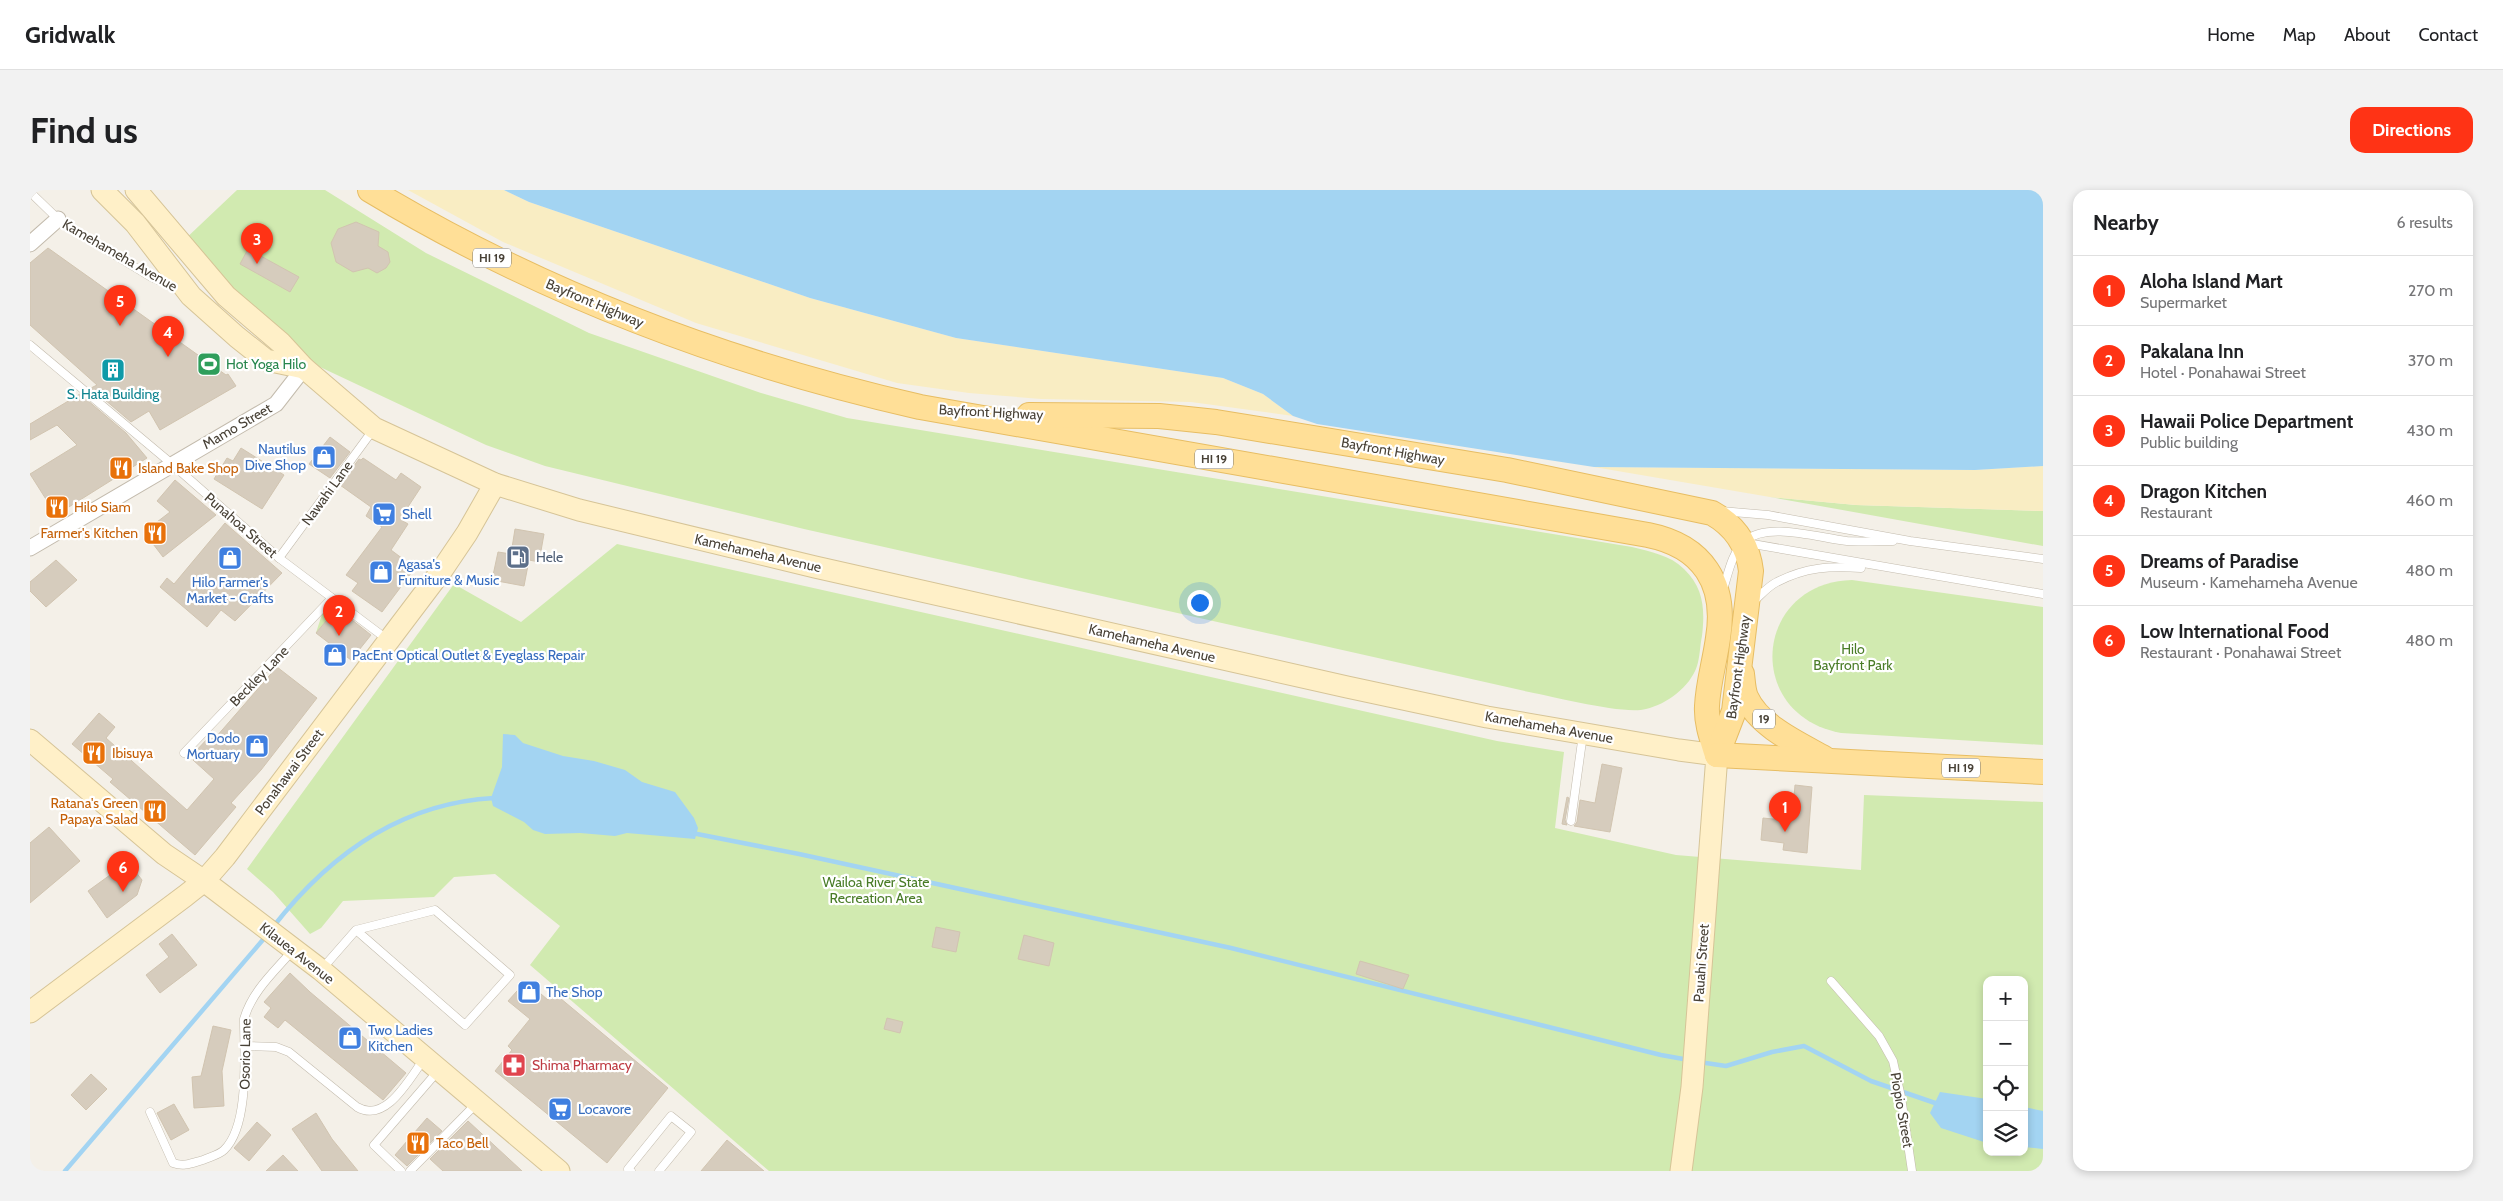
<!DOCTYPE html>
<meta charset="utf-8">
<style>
body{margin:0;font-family:Cabin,sans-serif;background:#f2f2f2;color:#202124}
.controls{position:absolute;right:15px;bottom:15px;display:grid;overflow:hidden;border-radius:10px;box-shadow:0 2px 8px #0003}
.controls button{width:45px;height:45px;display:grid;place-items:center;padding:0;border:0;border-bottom:1px solid #e0e0e0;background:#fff;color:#202124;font:25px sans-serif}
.you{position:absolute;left:1169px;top:412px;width:18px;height:18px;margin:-12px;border:4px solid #fff;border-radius:50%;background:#1a73e8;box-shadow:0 0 0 8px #1a73e833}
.badge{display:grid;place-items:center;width:32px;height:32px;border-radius:50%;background:#ff3315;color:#fff;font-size:16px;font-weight:700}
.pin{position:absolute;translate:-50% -41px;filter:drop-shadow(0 1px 2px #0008)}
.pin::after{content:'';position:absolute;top:26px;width:18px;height:15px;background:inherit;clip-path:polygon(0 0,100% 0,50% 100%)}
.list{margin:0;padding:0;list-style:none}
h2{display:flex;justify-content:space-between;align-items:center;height:65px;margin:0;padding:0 20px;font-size:21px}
h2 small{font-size:16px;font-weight:400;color:#757577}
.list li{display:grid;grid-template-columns:32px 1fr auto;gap:15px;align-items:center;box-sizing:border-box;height:70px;padding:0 20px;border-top:1px solid #e0e0e0}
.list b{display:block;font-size:19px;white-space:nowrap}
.list p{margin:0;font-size:16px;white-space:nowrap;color:#757577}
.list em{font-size:16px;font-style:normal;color:#757577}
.icon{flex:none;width:28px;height:28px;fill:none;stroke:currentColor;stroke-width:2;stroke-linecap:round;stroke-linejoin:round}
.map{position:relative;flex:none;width:2013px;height:981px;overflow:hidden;border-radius:15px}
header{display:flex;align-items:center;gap:30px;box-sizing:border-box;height:70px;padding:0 25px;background:#fff;border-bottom:1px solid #e0e0e0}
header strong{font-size:24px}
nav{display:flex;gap:28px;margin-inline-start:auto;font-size:18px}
.intro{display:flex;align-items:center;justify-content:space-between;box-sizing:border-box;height:120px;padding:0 30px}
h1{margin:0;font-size:35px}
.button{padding:12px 22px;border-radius:15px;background:#ff3315;color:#fff;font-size:18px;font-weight:700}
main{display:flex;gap:30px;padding:0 30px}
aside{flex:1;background:#fff;border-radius:15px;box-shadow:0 2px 8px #0003}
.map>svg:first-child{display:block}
</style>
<header>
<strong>Gridwalk</strong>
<nav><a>Home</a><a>Map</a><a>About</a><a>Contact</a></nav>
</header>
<div class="intro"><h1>Find us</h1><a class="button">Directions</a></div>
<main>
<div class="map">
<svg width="2013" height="981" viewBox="0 0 2013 981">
<rect width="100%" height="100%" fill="#f4f0e8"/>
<g fill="#d1eab0" fill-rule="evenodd">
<path d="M207,0H295L396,63L559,143L731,203L817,228L1602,357C1621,362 1640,365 1654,379C1674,398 1675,420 1672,446C1670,455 1670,467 1667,476C1660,497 1637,514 1616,519C1594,525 1526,507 1499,502L774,339L515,276L456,255L290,177L191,96L151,53Z"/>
<path d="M1740,307L1826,315L2013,321V356Z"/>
<path d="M587,354L1467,551L1534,562L1525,638L1646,665L1831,680L1834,605L2013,612V981H739L500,775L530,736L465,684L424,687L404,707L313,711L291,738L280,744L243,702L217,679L424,394L491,432ZM1957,790H1994V962H1957Z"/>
<path d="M1822,390L2013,417V555L1811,543C1713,525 1723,393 1822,390Z"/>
<path d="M296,419L302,424L286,443L292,424Z"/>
</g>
<g fill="#f9edc3">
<path d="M378,0H474L499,12L780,108L926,148L1193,188L1233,204L1263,226L1161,212L1011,209L939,203L867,193L666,133L473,52Z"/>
<path d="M2013,276V321L1826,315L1740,307L1564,277L1945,280Z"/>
</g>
<g fill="#a3d4f2">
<path d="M474,0H2013V276L1945,280L1564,277L1287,234L1263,226L1233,204L1193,188L926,148L780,108L499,12Z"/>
<path d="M473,544L485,545L493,553L533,566L564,571L595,580L612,592L645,602L664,628L668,638L665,649L597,643L585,646L550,643L515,644L503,640L494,632L463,616L461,608L472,577Z"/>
<path d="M1910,902L1957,909V953L1911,938L1900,923Z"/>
<path d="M1994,917L2013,921V959L1994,957Z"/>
</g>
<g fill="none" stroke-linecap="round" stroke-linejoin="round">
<g stroke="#a3d4f2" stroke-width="4.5">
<path d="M662,643L769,664L1201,758L1631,865L1659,870"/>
<path d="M243,737C299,665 371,613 464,608"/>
<path d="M1669,872L1696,876L1742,862L1774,856L1841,891L1908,914"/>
<path d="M35,981L237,745"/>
</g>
</g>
<g fill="#d6ccbd" stroke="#d1c4b0">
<path d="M326,32L349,42L348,56L358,62L360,72L356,78L347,83L338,78L323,82L306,72L301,53L308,39Z"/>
<path d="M18,58L196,185L198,184L206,196L130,240L119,221L101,232L61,198L67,195L0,135V73Z"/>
<path d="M218,59L269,87L260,102L210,74Z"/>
<path d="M50,204L96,243L117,268L26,325L0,284L47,255L27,235L0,250V234Z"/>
<path d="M300,247L320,262L300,288L279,274Z"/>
<path d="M211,258L254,285L232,319L184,289L197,268L203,271Z"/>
<path d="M333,268L366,290L371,283L391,297L370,329L378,334L361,360L385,378L352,422L322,401L328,393L316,385L352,337L336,326L341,317L310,295L329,269L331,270Z"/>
<path d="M145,290L186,325L133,367L114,342L140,322L127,311Z"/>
<path d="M195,333L252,383L205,431L191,420L177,437L130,397L137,388L144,394Z"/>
<path d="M485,339L514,344L509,372L499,370L494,396L462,390L468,362L481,364Z"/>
<path d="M26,370L47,390L16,417L0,401V392Z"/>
<path d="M307,418L341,445L321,470L286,443Z"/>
<path d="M247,477L287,508L231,580L201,613L206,617L165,665L80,592L83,589L42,554L69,523L85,537L76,548L157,620L184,589L163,570L168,564L165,562L179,547L182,549L186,547Z"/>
<path d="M1572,574L1592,578L1580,642L1544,636L1547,632L1550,610L1565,613Z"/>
<path d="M1765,595L1782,597L1777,663L1753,660L1754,653L1731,650L1733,628L1762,631Z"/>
<path d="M1537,607L1539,608L1535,630L1537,635L1532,634Z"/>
<path d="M19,637L50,671L0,713V653Z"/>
<path d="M98,672L112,690L107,705L77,728L58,701Z"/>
<path d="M906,737L930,742L926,762L902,757Z"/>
<path d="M142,744L167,775L130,803L116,785L139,767L129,754Z"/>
<path d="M994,745L1024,753L1019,776L988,769Z"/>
<path d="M1330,771L1379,785L1373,799L1326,784Z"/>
<path d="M260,783L280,802L376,883L353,910L255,830L248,838L234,827L241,818L234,812Z"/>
<path d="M496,791L518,810L524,803L638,898L577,973L465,881L482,860L478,856L500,829L478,811Z"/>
<path d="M857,828L873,832L870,843L854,839Z"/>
<path d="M183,836L201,840L192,881L194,916L164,918L162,887L171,886Z"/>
<path d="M61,884L77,899L56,920L41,905Z"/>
<path d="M144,914L159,940L141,950L127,923Z"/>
<path d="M286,923L302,949L328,981H292L262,939Z"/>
<path d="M397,928L412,941L377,976L365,965Z"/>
<path d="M438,931L492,981H413L400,969Z"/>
<path d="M227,932L241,945L219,971L204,958Z"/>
<path d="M697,950L734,981H671Z"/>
<path d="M253,965L268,981H236Z"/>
</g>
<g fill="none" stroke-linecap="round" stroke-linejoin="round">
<g stroke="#c3bbad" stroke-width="9">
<g id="lane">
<path d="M0,2L28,29L39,37L121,87L148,99"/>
<path d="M0,155L142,274L249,368L358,450"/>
<path d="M1691,321L1738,325L1880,351L2013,369"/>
<path d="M1717,353L2013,404"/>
<path d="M249,368L343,240"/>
<path d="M1693,400C1698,384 1702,362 1715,351C1737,331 1789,348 1817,351C1832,352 1848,351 1863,351"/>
<path d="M1723,412C1730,406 1738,396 1747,392C1776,377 1800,376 1831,378"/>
<path d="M154,563L302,408"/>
<path d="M1541,631L1553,544"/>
<path d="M291,780L326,740L405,720L480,785L435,835L326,740"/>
<path d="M1801,791L1849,846L1863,871L1871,907L1882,981"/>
<path d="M214,856L246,857L259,862L327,917C356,934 379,889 394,869"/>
<path d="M120,922L143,973C154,977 162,973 173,970C179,967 189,965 194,960C220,935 214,863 214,829C222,801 245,781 263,760"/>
<path d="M371,981L344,955L408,881"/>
<path d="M380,981L447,913"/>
<path d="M601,981L598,979L641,926L661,942L629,981"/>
</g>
</g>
<g stroke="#c3bbad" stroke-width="17">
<g id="street">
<path d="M0,54L28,29"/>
<path d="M0,358L246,214L274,178"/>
</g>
</g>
<g stroke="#d6c497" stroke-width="23">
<g id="secondary">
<path d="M72,0L105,33L161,106L207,147L236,170L274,178"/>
<path d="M106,0L196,106L251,153L274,178L344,238L465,294L549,320L785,377L1317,497L1457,527L1649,560L1687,565L1662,897L1651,981"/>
<path d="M0,550L134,664L174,691L291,780L529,981"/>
<path d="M0,822L155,706L174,691L195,667L412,380L437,343L465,294"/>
</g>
</g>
<g stroke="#e7bd63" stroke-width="26">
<g id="primary">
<path d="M340,0C511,103 696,173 890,217L1618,345C1673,356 1697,394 1688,448C1685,471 1678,493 1677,516C1676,533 1682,549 1687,565"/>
<path d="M999,225L1129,226L1186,232L1477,280L1682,323C1705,336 1718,355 1721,381L1704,521L1687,565"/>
<path d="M1712,484C1713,491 1713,500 1716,507C1729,536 1767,553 1794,568"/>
<path d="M1687,565L2013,582"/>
</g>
</g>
<use href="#lane" stroke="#fff" stroke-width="8"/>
<use href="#street" stroke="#fff" stroke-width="15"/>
<use href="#secondary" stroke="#fff0c8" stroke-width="21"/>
<use href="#primary" stroke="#ffdf97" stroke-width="24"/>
</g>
<defs>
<g id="stadium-square" transform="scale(1.25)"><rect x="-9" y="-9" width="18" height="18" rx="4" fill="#2e9e5b" stroke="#fff"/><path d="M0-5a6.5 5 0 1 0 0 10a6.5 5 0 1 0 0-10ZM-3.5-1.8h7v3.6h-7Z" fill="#fff"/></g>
<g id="building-square" transform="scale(1.25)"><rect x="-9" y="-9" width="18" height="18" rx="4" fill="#0f9aa8" stroke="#fff"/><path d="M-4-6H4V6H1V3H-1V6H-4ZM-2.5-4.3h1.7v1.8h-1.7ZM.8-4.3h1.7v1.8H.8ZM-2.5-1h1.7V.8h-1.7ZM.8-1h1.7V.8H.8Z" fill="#fff"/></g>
<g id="shop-square" transform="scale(1.25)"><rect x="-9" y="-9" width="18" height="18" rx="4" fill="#3f7fe0" stroke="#fff"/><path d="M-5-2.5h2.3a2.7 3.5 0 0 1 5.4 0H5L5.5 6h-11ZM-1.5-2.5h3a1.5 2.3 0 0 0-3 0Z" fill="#fff"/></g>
<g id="restaurant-square" transform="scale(1.25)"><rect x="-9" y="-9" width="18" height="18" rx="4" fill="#e8710a" stroke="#fff"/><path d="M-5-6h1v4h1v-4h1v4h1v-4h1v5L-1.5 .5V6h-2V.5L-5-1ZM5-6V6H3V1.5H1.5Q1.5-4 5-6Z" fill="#fff"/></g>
<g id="supermarket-square" transform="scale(1.25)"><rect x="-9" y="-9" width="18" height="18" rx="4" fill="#3f7fe0" stroke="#fff"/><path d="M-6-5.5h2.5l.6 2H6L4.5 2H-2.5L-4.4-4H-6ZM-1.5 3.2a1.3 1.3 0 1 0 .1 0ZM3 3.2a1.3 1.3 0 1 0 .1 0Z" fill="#fff"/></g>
<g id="fuel-square" transform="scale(1.25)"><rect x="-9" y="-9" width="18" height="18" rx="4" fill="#5c6f8a" stroke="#fff"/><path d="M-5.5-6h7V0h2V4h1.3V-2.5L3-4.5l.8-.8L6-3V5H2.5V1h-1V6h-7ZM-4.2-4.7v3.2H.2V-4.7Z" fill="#fff"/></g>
<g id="pharmacy-square" transform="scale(1.25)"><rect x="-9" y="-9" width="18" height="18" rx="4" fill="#e0444e" stroke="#fff"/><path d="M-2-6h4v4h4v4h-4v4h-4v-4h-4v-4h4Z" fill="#fff"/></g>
</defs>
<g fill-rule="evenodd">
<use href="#stadium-square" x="179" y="174"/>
<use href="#building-square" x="83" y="180"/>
<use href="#shop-square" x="294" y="267"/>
<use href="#restaurant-square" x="91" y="278"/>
<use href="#restaurant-square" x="27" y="317"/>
<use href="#supermarket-square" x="354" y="324"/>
<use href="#restaurant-square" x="125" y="343"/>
<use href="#fuel-square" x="488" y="367"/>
<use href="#shop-square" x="200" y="368"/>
<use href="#shop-square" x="351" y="382"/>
<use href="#shop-square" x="305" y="465"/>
<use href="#shop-square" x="227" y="556"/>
<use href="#restaurant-square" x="64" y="563"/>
<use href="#restaurant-square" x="125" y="621"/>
<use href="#shop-square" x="499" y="802"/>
<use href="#shop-square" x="320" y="848"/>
<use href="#pharmacy-square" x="484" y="875"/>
<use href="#supermarket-square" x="530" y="919"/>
<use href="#restaurant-square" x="388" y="953"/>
</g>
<g text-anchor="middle" stroke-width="4.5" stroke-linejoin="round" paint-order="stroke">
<g fill="#fff" stroke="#7f7a72" stroke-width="1">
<rect x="443" y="58.5" width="38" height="19" rx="4"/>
<rect x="1165" y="259.5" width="38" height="19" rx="4"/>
<rect x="1723" y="519.5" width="22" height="19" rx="4"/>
<rect x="1912" y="568.5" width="38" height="19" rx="4"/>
</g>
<g font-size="12" font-weight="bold" fill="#484136">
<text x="462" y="72">HI 19</text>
<text x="1184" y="273">HI 19</text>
<text x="1734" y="533">19</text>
<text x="1931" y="582">HI 19</text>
</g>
<g font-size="14" fill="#484136" stroke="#fff">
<text transform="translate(90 65) rotate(30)" y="5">Kamehameha Avenue</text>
<text transform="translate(565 113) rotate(23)" y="5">Bayfront Highway</text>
<text transform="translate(961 222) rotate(3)" y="5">Bayfront Highway</text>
<text transform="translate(207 236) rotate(-30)" y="5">Mamo Street</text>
<text transform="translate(1363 261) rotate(10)" y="5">Bayfront Highway</text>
<text transform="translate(297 303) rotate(-54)" y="5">Nawahi Lane</text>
<text transform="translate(211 335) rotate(41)" y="5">Punahoa Street</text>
<text transform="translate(728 363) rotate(13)" y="5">Kamehameha Avenue</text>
<text transform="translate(1122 453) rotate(13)" y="5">Kamehameha Avenue</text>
<text transform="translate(1708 477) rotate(-82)" y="5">Bayfront Highway</text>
<text transform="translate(229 486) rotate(-46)" y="5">Beckley Lane</text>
<text transform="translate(1519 537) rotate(10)" y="5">Kamehameha Avenue</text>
<text transform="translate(259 582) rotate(-53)" y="5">Ponahawai Street</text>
<text transform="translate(267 763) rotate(38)" y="5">Kilauea Avenue</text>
<text transform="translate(1671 773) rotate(-86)" y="5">Pauahi Street</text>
<text transform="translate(215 864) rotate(-89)" y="5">Osorio Lane</text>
<text transform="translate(1872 920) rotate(80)" y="5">Piopio Street</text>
</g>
<g font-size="14" fill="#27864d" stroke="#fff" text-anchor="start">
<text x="196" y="179">Hot Yoga Hilo</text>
</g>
<g font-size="14" fill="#0d838f" stroke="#fff">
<text x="83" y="209">S. Hata Building</text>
</g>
<g font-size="14" fill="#366cbe" stroke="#fff" text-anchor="start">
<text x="276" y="264" text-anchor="end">Nautilus<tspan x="276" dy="16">Dive Shop</tspan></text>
<text x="372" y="329">Shell</text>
<text x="368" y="379">Agasa's<tspan x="368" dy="16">Furniture &amp; Music</tspan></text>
<text x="200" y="397" text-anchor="middle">Hilo Farmer's<tspan x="200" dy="16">Market - Crafts</tspan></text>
<text x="322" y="470">PacEnt Optical Outlet &amp; Eyeglass Repair</text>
<text x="210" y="553" text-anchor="end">Dodo<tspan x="210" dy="16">Mortuary</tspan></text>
<text x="516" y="807">The Shop</text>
<text x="338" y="845">Two Ladies<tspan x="338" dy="16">Kitchen</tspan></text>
<text x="548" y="924">Locavore</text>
</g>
<g font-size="14" fill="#c56008" stroke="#fff" text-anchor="start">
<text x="108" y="283">Island Bake Shop</text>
<text x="44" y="322">Hilo Siam</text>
<text x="108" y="348" text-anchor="end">Farmer's Kitchen</text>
<text x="82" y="568">Ibisuya</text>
<text x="108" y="618" text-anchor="end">Ratana's Green<tspan x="108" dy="16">Papaya Salad</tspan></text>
<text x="406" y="958">Taco Bell</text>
</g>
<g font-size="14" fill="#4e5e75" stroke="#fff" text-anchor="start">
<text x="506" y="372">Hele</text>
</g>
<g font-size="14" fill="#497c27" stroke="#fff">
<text x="1823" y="464">Hilo<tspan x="1823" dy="16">Bayfront Park</tspan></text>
<text x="846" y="697">Wailoa River State<tspan x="846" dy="16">Recreation Area</tspan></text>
</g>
<g font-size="14" fill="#be3a42" stroke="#fff" text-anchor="start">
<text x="502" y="880">Shima Pharmacy</text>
</g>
</g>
</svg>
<div class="controls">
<button>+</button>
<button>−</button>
<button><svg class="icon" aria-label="locate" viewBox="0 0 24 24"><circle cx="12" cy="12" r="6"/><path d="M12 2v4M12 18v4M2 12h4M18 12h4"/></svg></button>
<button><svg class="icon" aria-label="layers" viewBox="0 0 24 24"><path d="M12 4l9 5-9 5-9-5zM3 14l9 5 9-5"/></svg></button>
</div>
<div class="you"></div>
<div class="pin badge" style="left:1755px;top:642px">1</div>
<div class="pin badge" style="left:309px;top:446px">2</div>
<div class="pin badge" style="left:227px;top:74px">3</div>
<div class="pin badge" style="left:138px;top:167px">4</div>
<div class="pin badge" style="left:90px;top:136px">5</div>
<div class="pin badge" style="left:93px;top:702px">6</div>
</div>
<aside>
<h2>Nearby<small>6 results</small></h2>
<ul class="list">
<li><span class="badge">1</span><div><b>Aloha Island Mart</b><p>Supermarket</p></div><em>270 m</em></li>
<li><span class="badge">2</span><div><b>Pakalana Inn</b><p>Hotel · Ponahawai Street</p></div><em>370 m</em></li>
<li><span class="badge">3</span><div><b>Hawaii Police Department</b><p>Public building</p></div><em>430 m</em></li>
<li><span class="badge">4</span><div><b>Dragon Kitchen</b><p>Restaurant</p></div><em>460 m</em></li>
<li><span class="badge">5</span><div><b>Dreams of Paradise</b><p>Museum · Kamehameha Avenue</p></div><em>480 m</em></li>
<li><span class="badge">6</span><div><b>Low International Food</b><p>Restaurant · Ponahawai Street</p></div><em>480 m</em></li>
</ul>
</aside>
</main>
